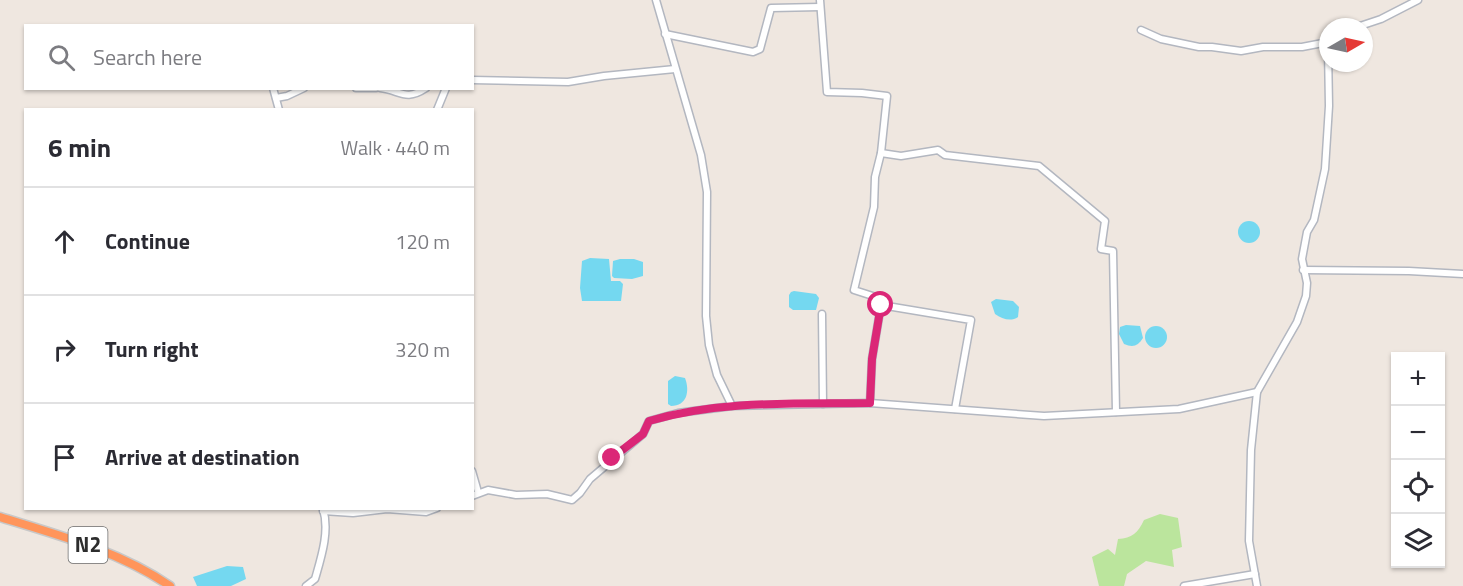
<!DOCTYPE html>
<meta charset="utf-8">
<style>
body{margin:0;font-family:"Titillium Web",sans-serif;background:#f7f7f7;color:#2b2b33}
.controls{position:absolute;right:18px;bottom:18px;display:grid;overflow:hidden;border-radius:0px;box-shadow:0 2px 4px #0004}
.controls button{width:54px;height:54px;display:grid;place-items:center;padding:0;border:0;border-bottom:2px solid #e1e1e2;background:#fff;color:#2b2b33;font:30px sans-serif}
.compass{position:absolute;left:1319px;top:18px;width:54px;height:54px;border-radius:50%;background:#fff;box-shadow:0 2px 4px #0004;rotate:81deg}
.stop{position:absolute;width:18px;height:18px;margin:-14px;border:4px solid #db2777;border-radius:50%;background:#fff}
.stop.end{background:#db2777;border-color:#fff;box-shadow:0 2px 6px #0008}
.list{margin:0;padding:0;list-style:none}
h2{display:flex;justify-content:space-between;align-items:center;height:78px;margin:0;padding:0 24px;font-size:26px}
h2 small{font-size:20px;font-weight:400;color:#7c7c81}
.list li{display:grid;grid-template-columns:39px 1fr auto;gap:18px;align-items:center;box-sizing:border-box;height:108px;padding:0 24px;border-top:2px solid #e1e1e2}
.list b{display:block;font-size:22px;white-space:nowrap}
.list em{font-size:20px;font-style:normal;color:#7c7c81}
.icon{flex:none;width:33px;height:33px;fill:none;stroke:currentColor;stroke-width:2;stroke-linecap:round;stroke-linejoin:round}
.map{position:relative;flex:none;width:1463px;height:586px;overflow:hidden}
.search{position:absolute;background:#fff;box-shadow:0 2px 4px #0004;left:24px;top:24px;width:450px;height:66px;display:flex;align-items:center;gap:15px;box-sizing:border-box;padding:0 21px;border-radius:0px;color:#7c7c81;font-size:22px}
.panel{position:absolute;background:#fff;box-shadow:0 2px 4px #0004;left:24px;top:108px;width:450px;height:402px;border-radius:0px}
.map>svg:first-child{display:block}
</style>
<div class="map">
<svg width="1463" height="586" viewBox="0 0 1463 586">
<rect width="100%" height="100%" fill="#efe7e0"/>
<path fill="#bbe59d" d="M1160,514L1178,518L1182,547L1172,550L1174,567L1146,561L1127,574L1124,586H1099L1092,557L1108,549L1115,555L1118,539C1132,538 1138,533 1144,520Z"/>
<g fill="#74d8f0">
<circle cx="1249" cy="232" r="11"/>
<path d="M590,258L609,259L611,281H620L623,284L621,301H582L580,288L582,261Z"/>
<path d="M620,259H634L643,262V276L632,279L614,278L612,276L613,261Z"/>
<path d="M794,291L816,294L819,298L816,310H793L789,307V295L791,292Z"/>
<path d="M996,299L1013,301L1019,307L1018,317C1011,322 1002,319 995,314L991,302Z"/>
<path d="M1126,325L1140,326L1143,338C1138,346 1133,348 1124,344L1119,334L1120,327Z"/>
<circle cx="1156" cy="337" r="11"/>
<path d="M675,376L685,378C690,391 687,406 671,406L668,404V381Z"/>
<path d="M227,566L243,567L246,579L231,586H197L193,577Z"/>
</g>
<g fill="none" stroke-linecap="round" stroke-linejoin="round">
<g stroke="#b3b7c0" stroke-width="9">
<g id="minor">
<path d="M656,0L701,155L707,192L706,316L709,345L717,375L732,406"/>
<path d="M820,0L827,92L862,93L887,96L881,153L875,177L874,207L854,290L882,299L872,359L870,403"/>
<path d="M1357,27L1381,19L1418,0"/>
<path d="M1141,30L1161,39L1199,47H1212L1241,51L1263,47H1302L1328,42"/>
<path d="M665,34L753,52L760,49L771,8L820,7"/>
<path d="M472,80L568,82L604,76L675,69"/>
<path d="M273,88L279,110"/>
<path d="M356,88H376"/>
<path d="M380,88C400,90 405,102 426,88"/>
<path d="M276,98L287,96L304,88"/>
<path d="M437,110L446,88"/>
<path d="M881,153L901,156L938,150L945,155L1039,166L1105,221L1101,249L1113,251L1116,412"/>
<path d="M1303,270L1409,271L1463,274"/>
<path d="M881,305L971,320L955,409"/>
<path d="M822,314L823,404"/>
<path d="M472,471L478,492"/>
<path d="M472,496L488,490L516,495L547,494L572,500L580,493L590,479L643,434L649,421L678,413L732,406L870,403L1044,416L1179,409L1257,392"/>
<path d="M323,511L353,513L387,509L426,512L437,508"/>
<path d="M306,586L315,579C321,558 330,531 323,509"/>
<path d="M1184,586L1255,574"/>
<path d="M1257,586L1249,541L1251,450L1257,392L1297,322L1306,296L1307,283L1302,259L1307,232L1314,220L1325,169L1329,106L1328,49"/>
</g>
</g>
<g stroke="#c8c8c8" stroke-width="11">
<path id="highway" d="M0,517C58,535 119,551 170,586"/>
</g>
<use href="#minor" stroke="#fff" stroke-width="6"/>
<use href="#highway" stroke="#ff955b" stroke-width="8"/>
</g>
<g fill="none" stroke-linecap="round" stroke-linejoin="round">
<path stroke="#db2777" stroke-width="8" d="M612,458L643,434L649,421C721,400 796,404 870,403L872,359L881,305"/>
</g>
<g text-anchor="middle" stroke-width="6" stroke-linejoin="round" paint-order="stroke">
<rect fill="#fff" stroke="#6c6c6c" stroke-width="1.5" x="68.5" y="527" width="39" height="36" rx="4.5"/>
<g font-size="21" font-weight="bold" fill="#2d2d2d">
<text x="88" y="552">N2</text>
</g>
</g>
</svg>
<div class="controls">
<button>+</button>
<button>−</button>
<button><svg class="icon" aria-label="locate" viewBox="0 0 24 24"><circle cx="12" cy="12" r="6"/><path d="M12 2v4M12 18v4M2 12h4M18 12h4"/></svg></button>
<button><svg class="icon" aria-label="layers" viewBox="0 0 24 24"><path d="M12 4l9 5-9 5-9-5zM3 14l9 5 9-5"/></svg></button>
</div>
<svg class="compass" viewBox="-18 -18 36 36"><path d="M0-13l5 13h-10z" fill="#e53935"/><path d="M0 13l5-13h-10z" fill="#7c7c81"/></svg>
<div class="stop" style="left:881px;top:305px"></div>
<div class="stop end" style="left:612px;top:458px"></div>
<div class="search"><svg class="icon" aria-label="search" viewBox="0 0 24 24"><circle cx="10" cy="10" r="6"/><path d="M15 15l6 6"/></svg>Search here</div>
<section class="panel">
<h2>6 min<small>Walk · 440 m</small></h2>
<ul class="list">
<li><svg class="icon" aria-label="ahead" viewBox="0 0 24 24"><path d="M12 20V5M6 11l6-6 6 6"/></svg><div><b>Continue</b></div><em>120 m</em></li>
<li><svg class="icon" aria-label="right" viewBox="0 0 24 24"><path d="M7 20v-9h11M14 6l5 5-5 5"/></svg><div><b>Turn right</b></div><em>320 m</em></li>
<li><svg class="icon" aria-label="arrive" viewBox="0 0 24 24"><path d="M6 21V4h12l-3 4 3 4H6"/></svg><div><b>Arrive at destination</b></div></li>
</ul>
</section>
</div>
